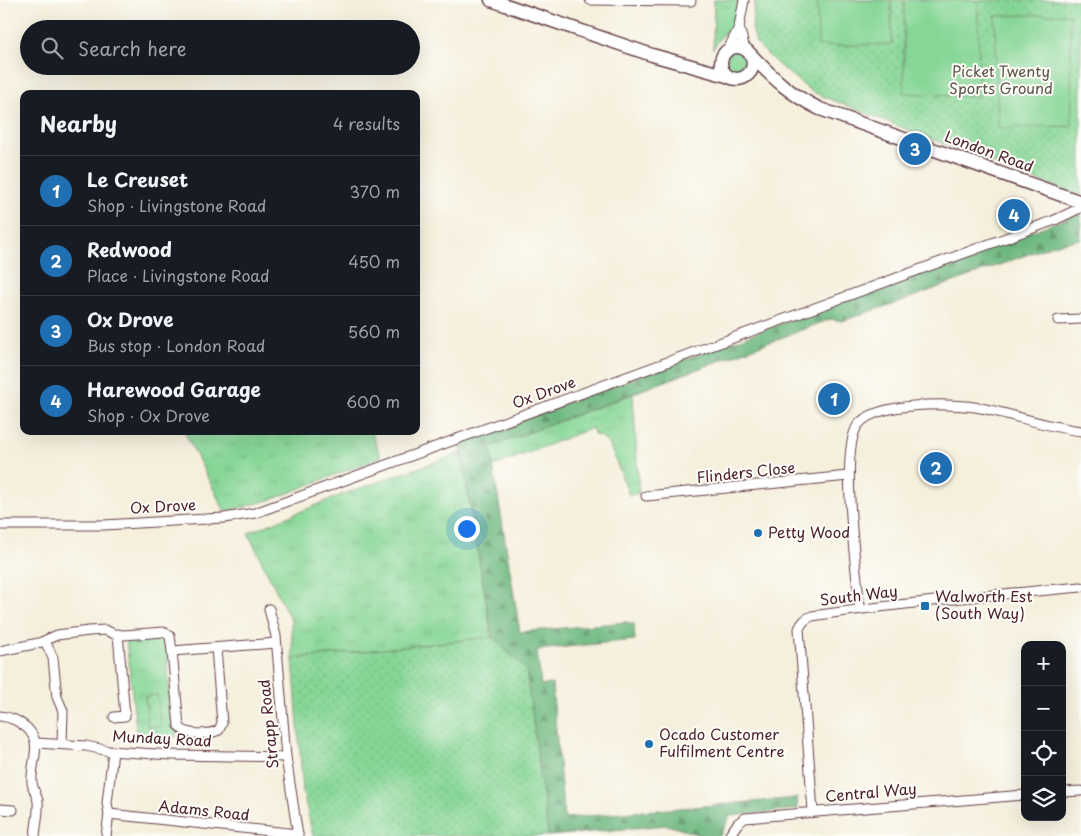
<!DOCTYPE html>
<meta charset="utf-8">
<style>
body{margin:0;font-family:"Playpen Sans",sans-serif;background:#20242c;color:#f1f3f6}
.controls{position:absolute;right:15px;bottom:15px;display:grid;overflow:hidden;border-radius:10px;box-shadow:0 5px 20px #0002}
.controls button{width:45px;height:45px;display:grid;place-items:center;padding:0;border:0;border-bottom:1px solid #363941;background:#171b24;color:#f1f3f6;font:25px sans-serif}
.you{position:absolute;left:466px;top:528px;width:18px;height:18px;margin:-12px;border:4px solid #fff;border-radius:50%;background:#1a73e8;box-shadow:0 0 0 8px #1a73e833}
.badge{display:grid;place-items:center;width:32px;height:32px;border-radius:50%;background:#1f6fb2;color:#fff;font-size:16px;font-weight:700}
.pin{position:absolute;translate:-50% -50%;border:2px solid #fff;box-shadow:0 1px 5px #0006}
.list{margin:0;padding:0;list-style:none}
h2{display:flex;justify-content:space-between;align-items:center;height:65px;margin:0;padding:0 20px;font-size:21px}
h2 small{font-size:16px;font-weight:400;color:#9ea1a6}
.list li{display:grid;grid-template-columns:32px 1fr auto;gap:15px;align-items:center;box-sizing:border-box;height:70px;padding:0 20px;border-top:1px solid #363941}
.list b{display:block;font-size:19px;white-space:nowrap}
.list p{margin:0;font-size:16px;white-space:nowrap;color:#9ea1a6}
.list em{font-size:16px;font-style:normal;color:#9ea1a6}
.icon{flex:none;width:28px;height:28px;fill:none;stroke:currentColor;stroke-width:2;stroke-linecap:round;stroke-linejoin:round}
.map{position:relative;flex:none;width:1081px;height:836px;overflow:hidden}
.search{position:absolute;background:#171b24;box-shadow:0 5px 20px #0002;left:20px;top:20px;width:400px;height:55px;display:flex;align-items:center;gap:12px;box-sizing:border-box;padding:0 18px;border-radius:28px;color:#9ea1a6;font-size:19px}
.panel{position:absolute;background:#171b24;box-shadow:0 5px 20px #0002;left:20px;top:90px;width:400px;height:345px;border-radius:10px}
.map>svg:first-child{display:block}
</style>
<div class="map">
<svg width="1081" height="836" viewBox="0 0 1081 836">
<defs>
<pattern id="grass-tufts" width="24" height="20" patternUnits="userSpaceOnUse" patternTransform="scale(1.25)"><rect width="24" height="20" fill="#86d696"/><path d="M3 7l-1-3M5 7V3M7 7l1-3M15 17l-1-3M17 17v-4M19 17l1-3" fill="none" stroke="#75b781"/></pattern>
<pattern id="forest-firs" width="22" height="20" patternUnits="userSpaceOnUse" patternTransform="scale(1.25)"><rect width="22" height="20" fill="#6cb77f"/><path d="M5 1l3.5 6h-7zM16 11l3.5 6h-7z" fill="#5b9468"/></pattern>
<pattern id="park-dots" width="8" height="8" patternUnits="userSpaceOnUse" patternTransform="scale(1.25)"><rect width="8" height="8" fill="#86d696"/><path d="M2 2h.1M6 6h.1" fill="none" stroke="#75b781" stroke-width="1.8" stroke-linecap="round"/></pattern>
</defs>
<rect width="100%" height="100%" fill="#fdfcf7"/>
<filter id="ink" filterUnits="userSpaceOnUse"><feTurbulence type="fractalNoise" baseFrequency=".02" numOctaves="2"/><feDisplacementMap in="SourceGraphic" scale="10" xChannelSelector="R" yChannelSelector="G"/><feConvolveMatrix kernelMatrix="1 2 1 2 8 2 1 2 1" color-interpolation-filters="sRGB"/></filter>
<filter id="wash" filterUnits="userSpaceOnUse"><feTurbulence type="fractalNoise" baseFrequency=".0096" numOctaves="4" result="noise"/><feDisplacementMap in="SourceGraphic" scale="20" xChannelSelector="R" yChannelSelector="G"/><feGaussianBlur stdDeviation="1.12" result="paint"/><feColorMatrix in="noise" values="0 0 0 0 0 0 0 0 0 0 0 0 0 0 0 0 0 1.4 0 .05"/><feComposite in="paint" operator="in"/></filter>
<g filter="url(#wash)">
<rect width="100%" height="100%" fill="#f5efdc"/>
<g fill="url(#grass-tufts)" stroke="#687a60">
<path d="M714,0H740L736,16L729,34L726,33L722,35L713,49Z"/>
<circle cx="737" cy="63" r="13"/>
<path d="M633,394L639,493L629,495L610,446L602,437L595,435L592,428L494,466L490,447Z"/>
<path d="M184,431H371L381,457L273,499L225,512Z"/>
<path d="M461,453L492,637L293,659L291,621L248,533L346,493Z"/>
<path d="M159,636L166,637L169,662H167L174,729H176V737H137L126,640L134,638L136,640L157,639Z"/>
</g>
<path fill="url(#forest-firs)" stroke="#5b6b55" d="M1081,213V239L1053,245L910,298L842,321L831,319L490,447L520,632L626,622L634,624L635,640L537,650L541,685L552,684L564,818L797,798L798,809L730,816L720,836L699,835L667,825L548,836L526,670L492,637L460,442Z"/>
<g fill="url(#park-dots)" stroke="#687a60">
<path d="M755,0H1081V196L1033,179L812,92L776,63L756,43L752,28Z"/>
<path d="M492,637L526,670L548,836H313L303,792L293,659Z"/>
<path d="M157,695L161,726L148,727L145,696Z"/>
</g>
<g fill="#86d696" stroke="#687a60">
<path d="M817,0H891L892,44L818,46Z"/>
<path d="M904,0H978L979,97L904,93Z"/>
<path d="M1070,14L1072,126L998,128L995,16Z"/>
</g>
</g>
<g filter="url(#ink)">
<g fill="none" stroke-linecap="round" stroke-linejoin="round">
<g stroke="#643e46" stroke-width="11">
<g id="minor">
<path d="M590,0L691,1"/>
<path d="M739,27L745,49"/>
<path d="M728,50L739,27L744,0"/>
<path d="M1058,320L1081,319"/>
<path d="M646,496L848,476"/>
<path d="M0,525H104L224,518L255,513L1055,220L1078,209L1081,206"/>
<path d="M269,609L276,636L286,757L298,836"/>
<path d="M860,609C857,574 839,450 858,425C876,401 954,403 981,408C1015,415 1047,427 1081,431"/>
<path d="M45,641L53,658L57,697L63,711L62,744"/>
<path d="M0,651L39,643L57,635L89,631L105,630L114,634L124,635L164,632L170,636L172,651L276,643"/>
<path d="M172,651L179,726C185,736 209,735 219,730L222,723L216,648"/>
<path d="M0,716C11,717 19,721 27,728C44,744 30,764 32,783C33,790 37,795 38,801C39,812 36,825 35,836"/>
<path d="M114,717L125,716L118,634"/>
<path d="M36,743L86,746L109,751L172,755L286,757"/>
<path d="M1062,792L1081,791"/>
<path d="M0,809L13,810"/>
<path d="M813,811L799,629C802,622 805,619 812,616C901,603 991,595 1081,587"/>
<path d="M109,814L298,834"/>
<path d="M106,836L109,814L107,803L113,751"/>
<path d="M729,836L738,823L745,818L1025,795"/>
</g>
</g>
<g stroke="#643e46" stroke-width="15">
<g id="secondary">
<path d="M491,0L652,55L727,76"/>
<circle cx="737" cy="63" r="16"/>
<path d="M752,56C774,79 791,95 820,109L1081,202"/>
</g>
</g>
<use href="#minor" stroke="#fff" stroke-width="9"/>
<use href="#secondary" stroke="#fff" stroke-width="12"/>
</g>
</g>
<g fill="#1f6fb2" stroke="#fdfcf7" stroke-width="2">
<circle cx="758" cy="533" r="5"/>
<rect x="920" y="601" width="10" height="10" rx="2.5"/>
<circle cx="649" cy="744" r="5"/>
</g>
<g text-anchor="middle" stroke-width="4" stroke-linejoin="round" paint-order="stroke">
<g font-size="15" fill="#5c564b" stroke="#fdfcf7">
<text x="1001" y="77">Picket Twenty<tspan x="1001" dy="17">Sports Ground</tspan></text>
</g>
<g font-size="15" fill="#4a1f2b" stroke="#fdfcf7">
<text transform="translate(989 152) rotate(20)" y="5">London Road</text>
<text transform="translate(544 393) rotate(-20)" y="5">Ox Drove</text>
<text transform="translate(746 473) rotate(-6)" y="5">Flinders Close</text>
<text transform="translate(163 507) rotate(-3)" y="5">Ox Drove</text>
<text transform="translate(859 596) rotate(-7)" y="5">South Way</text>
<text transform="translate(269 724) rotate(-96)" y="5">Strapp Road</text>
<text transform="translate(162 739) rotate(3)" y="5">Munday Road</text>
<text transform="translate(871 793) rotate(-5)" y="5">Central Way</text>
<text transform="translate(204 811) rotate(6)" y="5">Adams Road</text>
</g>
<g font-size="15" fill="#4a1f2b" stroke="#fdfcf7" text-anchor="start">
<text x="768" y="538">Petty Wood</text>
<text x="935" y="602">Walworth Est<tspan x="935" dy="17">(South Way)</tspan></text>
<text x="659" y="740">Ocado Customer<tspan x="659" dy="17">Fulfilment Centre</tspan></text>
</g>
</g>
</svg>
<div class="controls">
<button>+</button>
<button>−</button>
<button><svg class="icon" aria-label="locate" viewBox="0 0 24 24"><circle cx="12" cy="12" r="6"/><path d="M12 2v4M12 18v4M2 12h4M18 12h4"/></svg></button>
<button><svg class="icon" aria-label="layers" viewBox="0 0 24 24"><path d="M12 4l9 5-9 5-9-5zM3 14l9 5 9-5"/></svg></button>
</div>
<div class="you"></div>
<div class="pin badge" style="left:834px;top:399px">1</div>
<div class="pin badge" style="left:936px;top:468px">2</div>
<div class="pin badge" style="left:915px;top:149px">3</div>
<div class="pin badge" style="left:1014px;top:215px">4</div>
<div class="search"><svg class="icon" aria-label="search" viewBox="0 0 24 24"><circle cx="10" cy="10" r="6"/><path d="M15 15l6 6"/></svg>Search here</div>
<section class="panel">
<h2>Nearby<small>4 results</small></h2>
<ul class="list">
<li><span class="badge">1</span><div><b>Le Creuset</b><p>Shop · Livingstone Road</p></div><em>370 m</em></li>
<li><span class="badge">2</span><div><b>Redwood</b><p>Place · Livingstone Road</p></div><em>450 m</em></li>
<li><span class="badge">3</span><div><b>Ox Drove</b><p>Bus stop · London Road</p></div><em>560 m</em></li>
<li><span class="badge">4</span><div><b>Harewood Garage</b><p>Shop · Ox Drove</p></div><em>600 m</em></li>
</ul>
</section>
</div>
